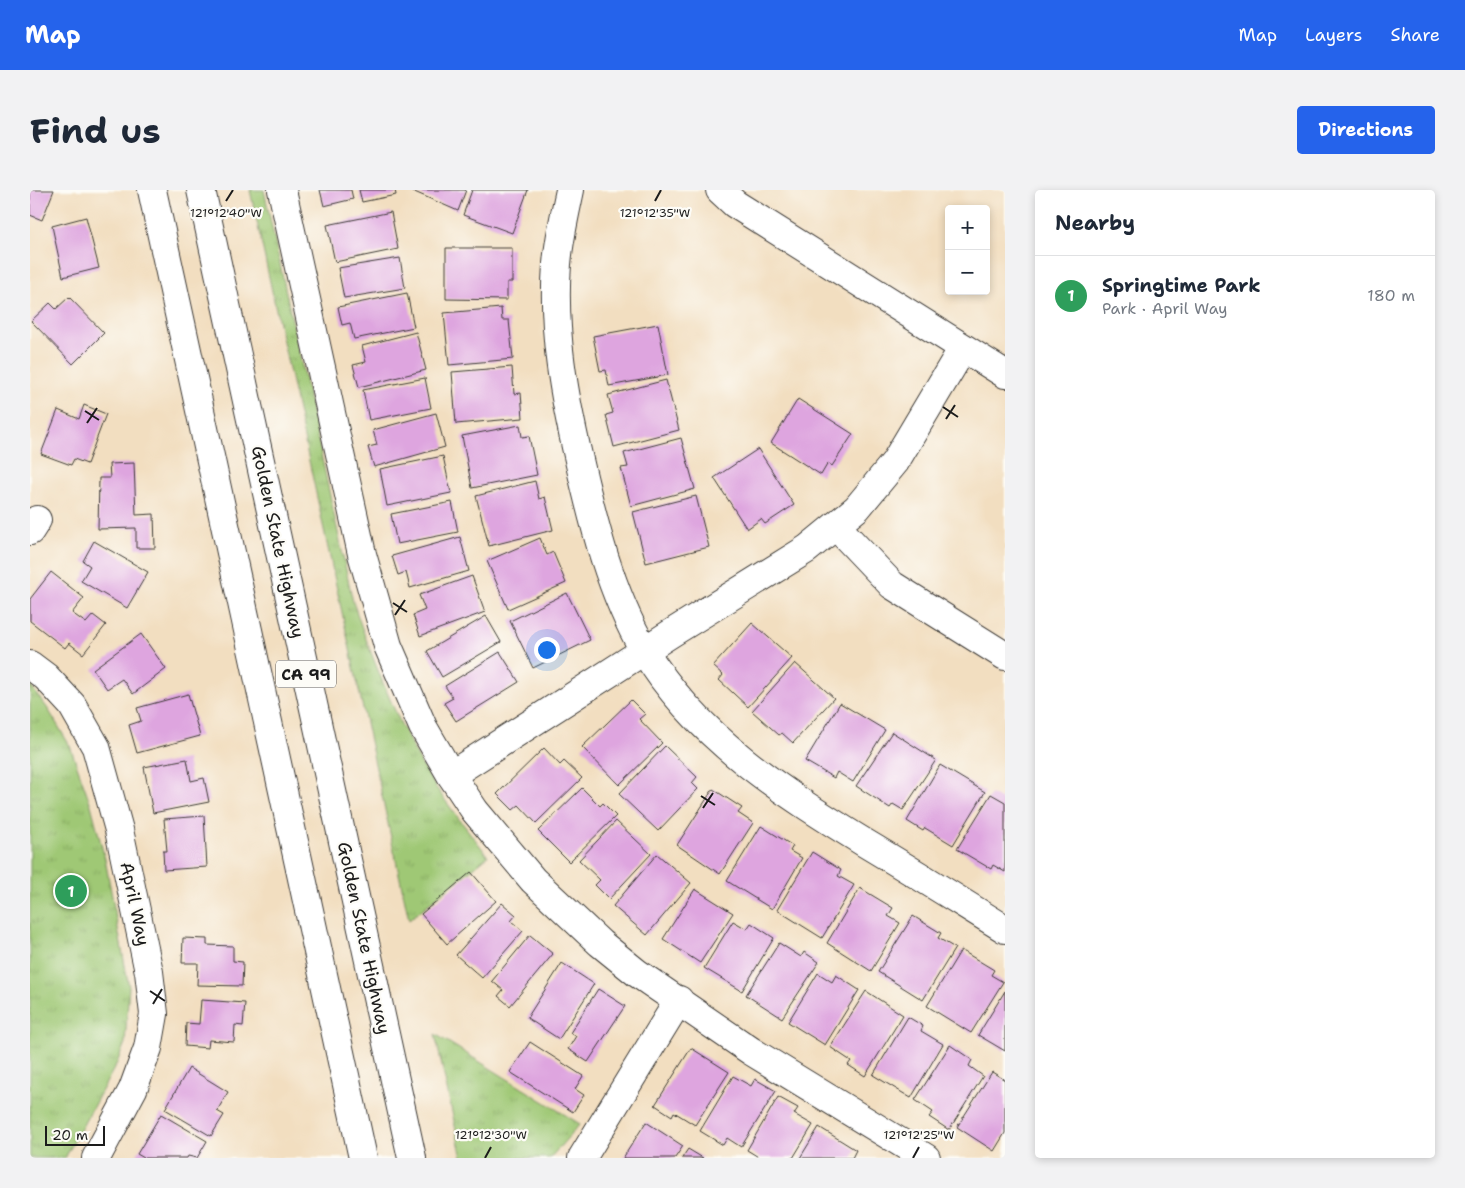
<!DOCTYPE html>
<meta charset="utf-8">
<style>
body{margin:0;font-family:"Shantell Sans",sans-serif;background:#f2f2f3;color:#1f2937}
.controls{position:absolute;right:15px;top:15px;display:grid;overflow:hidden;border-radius:5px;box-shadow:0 2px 8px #0003}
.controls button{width:45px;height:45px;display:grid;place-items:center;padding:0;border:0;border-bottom:1px solid #e0e1e3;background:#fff;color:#1f2937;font:25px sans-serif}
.scale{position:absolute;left:15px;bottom:12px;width:60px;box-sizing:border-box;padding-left:5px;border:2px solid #1c1c1c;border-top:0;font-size:14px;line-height:18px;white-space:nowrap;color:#1c1c1c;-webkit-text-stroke:4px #fdfcf7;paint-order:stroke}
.you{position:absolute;left:516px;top:459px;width:18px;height:18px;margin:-12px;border:4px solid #fff;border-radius:50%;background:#1a73e8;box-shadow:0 0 0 8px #1a73e833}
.badge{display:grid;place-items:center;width:32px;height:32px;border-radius:50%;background:#2563eb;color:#fff;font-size:16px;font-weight:700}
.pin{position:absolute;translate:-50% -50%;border:2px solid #fff;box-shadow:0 1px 5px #0006}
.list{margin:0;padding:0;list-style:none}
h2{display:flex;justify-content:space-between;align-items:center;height:65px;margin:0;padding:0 20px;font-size:21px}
h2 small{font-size:16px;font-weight:400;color:#747a83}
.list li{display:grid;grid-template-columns:32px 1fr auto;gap:15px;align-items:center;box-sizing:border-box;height:80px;padding:0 20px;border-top:1px solid #e0e1e3}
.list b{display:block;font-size:19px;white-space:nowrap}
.list p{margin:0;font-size:16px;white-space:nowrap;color:#747a83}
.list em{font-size:16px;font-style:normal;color:#747a83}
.map{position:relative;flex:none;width:975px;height:968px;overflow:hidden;border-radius:5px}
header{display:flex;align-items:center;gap:30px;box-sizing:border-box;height:70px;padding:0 25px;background:#2563eb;color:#fff}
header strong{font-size:24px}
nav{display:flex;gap:28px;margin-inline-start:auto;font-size:18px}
.intro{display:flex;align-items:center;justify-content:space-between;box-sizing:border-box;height:120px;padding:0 30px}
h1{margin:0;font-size:35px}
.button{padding:12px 22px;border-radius:5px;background:#2563eb;color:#fff;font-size:18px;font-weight:700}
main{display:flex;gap:30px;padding:0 30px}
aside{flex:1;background:#fff;border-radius:5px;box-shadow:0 2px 8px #0003}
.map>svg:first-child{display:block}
</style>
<header>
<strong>Map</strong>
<nav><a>Map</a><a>Layers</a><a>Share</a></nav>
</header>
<div class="intro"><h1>Find us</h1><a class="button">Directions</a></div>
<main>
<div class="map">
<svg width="975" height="968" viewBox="0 0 975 968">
<defs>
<pattern id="park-tufts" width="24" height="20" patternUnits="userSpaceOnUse" patternTransform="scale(1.25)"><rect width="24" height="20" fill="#9fc874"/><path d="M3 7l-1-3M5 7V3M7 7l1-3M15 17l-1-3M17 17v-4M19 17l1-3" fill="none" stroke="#88ab64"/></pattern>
</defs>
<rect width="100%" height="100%" fill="#fdfcf7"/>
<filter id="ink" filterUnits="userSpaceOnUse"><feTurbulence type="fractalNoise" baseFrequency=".02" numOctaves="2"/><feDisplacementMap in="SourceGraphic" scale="10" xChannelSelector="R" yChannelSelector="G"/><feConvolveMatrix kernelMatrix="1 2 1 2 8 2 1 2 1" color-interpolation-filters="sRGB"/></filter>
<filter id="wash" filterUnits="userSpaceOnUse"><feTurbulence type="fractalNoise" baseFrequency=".0096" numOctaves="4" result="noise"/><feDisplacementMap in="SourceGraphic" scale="20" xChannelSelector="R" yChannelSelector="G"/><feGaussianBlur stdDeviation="1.12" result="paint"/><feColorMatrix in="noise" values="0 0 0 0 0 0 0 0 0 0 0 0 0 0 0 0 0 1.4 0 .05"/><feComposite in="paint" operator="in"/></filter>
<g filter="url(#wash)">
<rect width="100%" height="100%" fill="#f2dec0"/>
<g fill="url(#park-tufts)" stroke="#5e7248">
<path d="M220,0H234L323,412C342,468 363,522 391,573C410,607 435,636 458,666L379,730Z"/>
<path d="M0,495L18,519L40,556L61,615L75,669L99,797L95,853L87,873L35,968H0Z"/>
<path d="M405,844L550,934L520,968H432Z"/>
</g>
<g id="blocks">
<g fill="#dea5df">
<path d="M0,0H24L12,30L0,25Z"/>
<path d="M290,0H321L323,9L294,16Z"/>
<path d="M329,0H365L366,5L332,12Z"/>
<path d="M380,0H436L428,21Z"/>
<path d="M442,0H498L482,43L433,25Z"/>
<path d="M361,22L368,59L305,72L297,35Z"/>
<path d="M56,27L69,78L33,87L22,36Z"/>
<path d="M416,58H482V92H477V110L416,109Z"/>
<path d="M370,68L375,98L314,108L308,78Z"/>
<path d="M377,103L384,137L324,149L320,133L312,135L308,117Z"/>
<path d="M39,107L74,143L43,174L1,131L20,113L26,119Z"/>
<path d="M471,118L472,130H479L483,169L419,175L414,123Z"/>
<path d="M628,134L638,185L579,196L576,180L570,181L563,146Z"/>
<path d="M386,142L396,180L329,197L323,175L336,172L332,156Z"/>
<path d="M482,177L484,204L491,203L493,228L426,234L422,182Z"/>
<path d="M395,188L401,218L339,230L333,200Z"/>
<path d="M636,190L649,240L584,257L576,225L583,223L578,205Z"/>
<path d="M768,209L823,244L802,276L798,273L791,285L741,253Z"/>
<path d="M54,215L76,224L57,274L44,269L41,275L11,264L28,220L49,229Z"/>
<path d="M406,223L415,257L344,277L338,257L347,255L343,240Z"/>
<path d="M490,235L492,247L499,246L507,285L442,298L432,246Z"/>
<path d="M651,248L665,299L601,316L591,278L598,277L594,263Z"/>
<path d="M728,259L764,315L735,334L731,329L717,339L684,288Z"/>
<path d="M413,266L421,303L357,316L350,279Z"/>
<path d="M104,273L106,325L124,324L125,358H106V338L68,339L69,288H80L79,274Z"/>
<path d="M505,291L509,309L515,307L523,340L459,356L446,306Z"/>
<path d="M666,306L679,357L616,373L603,322Z"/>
<path d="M422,312L428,342L367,354L361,324Z"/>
<path d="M430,347L439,381L380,398L376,382L368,385L362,366Z"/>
<path d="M510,348L517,365L523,362L536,393L478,419L457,371Z"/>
<path d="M64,351L118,382L97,418L51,391L60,376L53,371Z"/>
<path d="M21,382L54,408L42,423L56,433L63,425L76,435L53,464L39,453L35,458L0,431V409Z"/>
<path d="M442,386L455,422L390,446L383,425L395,420L389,405Z"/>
<path d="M537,403L560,450L503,478L480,431Z"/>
<path d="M456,426L471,452L412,487L397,461Z"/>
<path d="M722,433L762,468L718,517L689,490L693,485L683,476Z"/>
<path d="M111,444L136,479L103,504L92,489L77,499L63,479Z"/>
<path d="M470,462L489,492L426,531L414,513L423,508L415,496Z"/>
<path d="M765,473L804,508L763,553L752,543L749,545L722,521Z"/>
<path d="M158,504L170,546L107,563L99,535L111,531L107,518Z"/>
<path d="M601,510L615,524L609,529L632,553L589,595L552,557Z"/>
<path d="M810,513L855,540L823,592L807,582L804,588L775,571Z"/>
<path d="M862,542L906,570L873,620L863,614L860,618L826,596Z"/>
<path d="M635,556L667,587L662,593L668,599L628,641L589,604Z"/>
<path d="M514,558L530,575L534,571L552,588L506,633L489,615L483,620L467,604Z"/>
<path d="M157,569L161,591L174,588L179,612L123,623L114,577Z"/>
<path d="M910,575L955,602L923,655L895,638L893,641L877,631Z"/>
<path d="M552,598L570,616L573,613L586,626L539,672L508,641Z"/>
<path d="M683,599L712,618L708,623L723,633L690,684L647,655Z"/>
<path d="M961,604L975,612V682L963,675L961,679L927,659Z"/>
<path d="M174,626L177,677L134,680L133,661H137L134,629Z"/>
<path d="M586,631L621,664L579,709L565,695L570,690L549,670Z"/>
<path d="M731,636L763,656L760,661L772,668L742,719L697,691Z"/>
<path d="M782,662L811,680L808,686L824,695L792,748L747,720Z"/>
<path d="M627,664L661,693L617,745L583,716Z"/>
<path d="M441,682L466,711L417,754L391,724Z"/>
<path d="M830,698L863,718L858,726L870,733L841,781L797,753Z"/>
<path d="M665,699L703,723L670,773L633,749Z"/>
<path d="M472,713L486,725L481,731L493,741L452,788L426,765Z"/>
<path d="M883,726L911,743L908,748L925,758L893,810L848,782Z"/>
<path d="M703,731L717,739L721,733L744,748L712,801L674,778Z"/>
<path d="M500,745L523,764L480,816L468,806L473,800L462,791Z"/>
<path d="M153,748L177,749V755L203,756V771L213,772L212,796L167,795L168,773H152Z"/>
<path d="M749,753L771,767L774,762L789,772L752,828L716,805Z"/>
<path d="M931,760L964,780L961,785L973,792L941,843L897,816Z"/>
<path d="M532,773L564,794L529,849L497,828Z"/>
<path d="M788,783L802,792L806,785L829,800L795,855L758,832Z"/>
<path d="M568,799L595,816L558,872L538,859L546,846L540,843Z"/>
<path d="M836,801L873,825L835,886L818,875L821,871L800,857Z"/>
<path d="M975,801V861L948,845Z"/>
<path d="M171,810L215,813L213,836L205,835L204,852L179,850L178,858L155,856L156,833L169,834Z"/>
<path d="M878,827L893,836L891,841L913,854L881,908L843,885Z"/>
<path d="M500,852L553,886L545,899L554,905L543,922L480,882Z"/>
<path d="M920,855L942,870L939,876L953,886L919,940L899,927L903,922L885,910Z"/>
<path d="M661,858L699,882L665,935L644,922L642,926L625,915Z"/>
<path d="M159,878L198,902L187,921L194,925L181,946L135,919Z"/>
<path d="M962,882L975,890V943L964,961L927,937Z"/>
<path d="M703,886L721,896L725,889L746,901L711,957L697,948L693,955L670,941Z"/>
<path d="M748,907L768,918L764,924L783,935L763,968H730L717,960Z"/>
<path d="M131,924L177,951L167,968L158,966L157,968H114L107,964Z"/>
<path d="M616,932L653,956L645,968H593Z"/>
<path d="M789,937L826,960L822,968H770Z"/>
<path d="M658,959L673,968H652Z"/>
</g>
</g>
</g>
<g filter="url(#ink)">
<use href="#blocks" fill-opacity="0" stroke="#3c3935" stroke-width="1"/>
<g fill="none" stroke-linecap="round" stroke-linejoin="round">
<g stroke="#3c3935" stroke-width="30">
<g id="minor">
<path d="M252,0L332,364L358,456L393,537L421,585L445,621L503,690L570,753L607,783L721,861L896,968"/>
<path d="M540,0C535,24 529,49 527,74C522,140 534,206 549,270C564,335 580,401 614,460C666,547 751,601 835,653C882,681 928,710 975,739"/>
<path d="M690,0L705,14L975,184"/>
<path d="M806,336L862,395L975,466"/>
<path d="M0,341L7,330"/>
<path d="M0,475L16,487L42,515L66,557L89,640L119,782L124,824L118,858L103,899L66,968"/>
<path d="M421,585L640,444L777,359L827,318L865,272L933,158"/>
<path d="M552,968L649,810"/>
</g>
</g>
<g stroke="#3c3935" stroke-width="30">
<g id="highway">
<path d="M122,0L333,968"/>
<path d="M171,0L382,968"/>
</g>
</g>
<use href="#minor" stroke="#fff" stroke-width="28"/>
<use href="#highway" stroke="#fff" stroke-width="28"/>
</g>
</g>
<path fill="none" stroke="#1c1c1c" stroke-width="2" d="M196,11L203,0M625,11L631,0M913,217L928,227M55,221L69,230M916,229L925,215M57,233L67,218M363,413L377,422M365,425L375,410M671,606L685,615M673,618L683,603M120,801L135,811M123,814L132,799M455,968L461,957M883,968L889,957"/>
<g text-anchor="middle" stroke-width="4.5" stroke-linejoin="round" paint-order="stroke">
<rect fill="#fdfcf7" stroke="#605f5e" stroke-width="1" x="246" y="470.5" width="60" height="27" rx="4"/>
<g font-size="16" font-weight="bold" fill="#1c1c1c">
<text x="276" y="490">CA 99</text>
</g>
<g font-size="18" fill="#1c1c1c" stroke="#fdfcf7">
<text transform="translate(248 352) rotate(78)" y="6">Golden State Highway</text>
<text transform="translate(105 714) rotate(78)" y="6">April Way</text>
<text transform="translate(334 748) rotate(78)" y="6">Golden State Highway</text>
</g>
</g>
<g font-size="12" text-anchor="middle" fill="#1c1c1c" stroke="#fdfcf7" stroke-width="4.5" stroke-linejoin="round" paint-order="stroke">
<text x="196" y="27">121°12'40"W</text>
<text x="625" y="27">121°12'35"W</text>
<text x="461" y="949">121°12'30"W</text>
<text x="889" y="949">121°12'25"W</text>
</g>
</svg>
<div class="controls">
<button>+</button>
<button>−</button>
</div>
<div class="scale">20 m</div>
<div class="you"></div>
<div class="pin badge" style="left:41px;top:701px;background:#2e9e5b">1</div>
</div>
<aside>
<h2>Nearby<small></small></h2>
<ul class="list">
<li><span class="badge" style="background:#2e9e5b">1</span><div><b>Springtime Park</b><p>Park · April Way</p></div><em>180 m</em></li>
</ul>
</aside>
</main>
